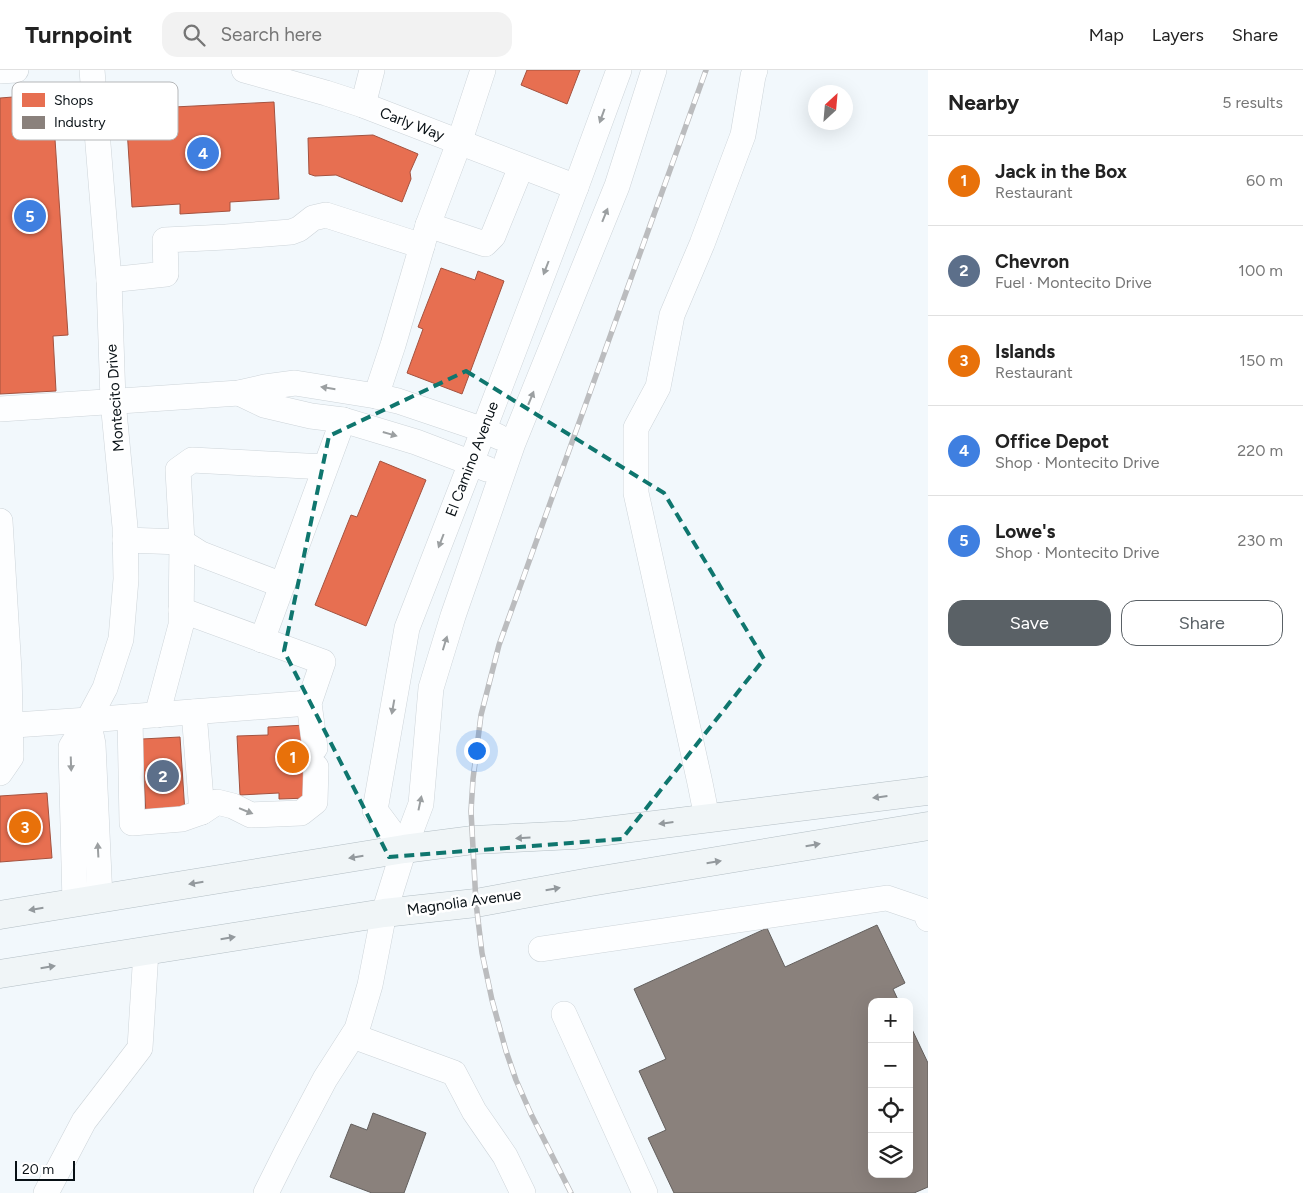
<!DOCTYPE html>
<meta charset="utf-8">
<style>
body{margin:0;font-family:Figtree,sans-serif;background:#f2f2f2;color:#222}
.controls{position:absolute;right:15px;bottom:15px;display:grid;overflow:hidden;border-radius:10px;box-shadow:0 5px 20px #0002}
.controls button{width:45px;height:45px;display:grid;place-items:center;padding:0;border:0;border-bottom:1px solid #e0e0e0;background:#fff;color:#222;font:25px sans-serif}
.compass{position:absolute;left:808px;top:15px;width:45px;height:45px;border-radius:50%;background:#fff;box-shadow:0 5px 20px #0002;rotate:26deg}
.scale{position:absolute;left:15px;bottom:12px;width:60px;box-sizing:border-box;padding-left:5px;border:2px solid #081015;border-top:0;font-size:14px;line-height:18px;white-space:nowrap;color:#081015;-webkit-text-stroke:4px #fff;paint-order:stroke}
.you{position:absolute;left:476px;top:680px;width:18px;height:18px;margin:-12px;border:4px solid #fff;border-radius:50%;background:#1a73e8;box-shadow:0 0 0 8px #1a73e833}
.badge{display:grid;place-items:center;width:32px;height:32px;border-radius:50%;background:#5a6166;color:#fff;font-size:16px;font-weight:700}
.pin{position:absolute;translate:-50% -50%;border:2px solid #fff;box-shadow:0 1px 5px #0006}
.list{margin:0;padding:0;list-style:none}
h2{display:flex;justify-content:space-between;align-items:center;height:65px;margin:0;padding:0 20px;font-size:21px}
h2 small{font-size:16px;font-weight:400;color:#767676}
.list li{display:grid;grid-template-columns:32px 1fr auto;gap:15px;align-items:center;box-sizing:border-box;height:90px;padding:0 20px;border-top:1px solid #e0e0e0}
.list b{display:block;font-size:19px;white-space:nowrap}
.list p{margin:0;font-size:16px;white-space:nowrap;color:#767676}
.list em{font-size:16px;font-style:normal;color:#767676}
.actions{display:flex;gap:10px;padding:15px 20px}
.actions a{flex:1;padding:11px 0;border:1px solid #5a6166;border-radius:15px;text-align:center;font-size:18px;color:#5a6166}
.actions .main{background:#5a6166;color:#fff}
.icon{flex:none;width:28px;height:28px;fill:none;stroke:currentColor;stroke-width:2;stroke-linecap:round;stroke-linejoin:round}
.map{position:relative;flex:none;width:928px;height:1123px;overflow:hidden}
header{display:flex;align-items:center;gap:30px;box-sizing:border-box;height:70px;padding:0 25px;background:#fff;border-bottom:1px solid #e0e0e0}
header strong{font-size:24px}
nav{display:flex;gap:28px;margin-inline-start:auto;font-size:18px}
.search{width:350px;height:45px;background:#f2f2f2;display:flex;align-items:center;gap:12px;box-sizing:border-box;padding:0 18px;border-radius:15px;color:#767676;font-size:19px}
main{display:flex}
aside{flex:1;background:#fff}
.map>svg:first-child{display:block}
</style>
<header>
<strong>Turnpoint</strong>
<div class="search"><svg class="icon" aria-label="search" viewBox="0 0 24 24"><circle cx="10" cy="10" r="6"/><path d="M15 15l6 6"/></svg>Search here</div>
<nav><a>Map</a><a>Layers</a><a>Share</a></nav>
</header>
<main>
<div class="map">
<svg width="928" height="1123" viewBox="0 0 928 1123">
<rect width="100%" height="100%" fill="#f2f8fc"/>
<g fill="#e76f51" stroke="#a4523f">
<path d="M527,0H580L567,34L521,15Z"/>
<path d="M52,24L68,265L53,266L56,321L0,324V28Z"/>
<path d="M154,25V38L274,32L279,129L230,132V141L180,144V134L132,137L125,27Z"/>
<path d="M373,65L418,84L410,102L411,109L402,132L336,105L315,106L309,104L308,68Z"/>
<path d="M441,198L475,210L478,201L504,211L462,324L407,303L423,259L418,257Z"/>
<path d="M380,391L426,410L366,556L315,535L351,445L357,447Z"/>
<path d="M306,655L324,696L308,728L279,729V723L240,725L237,666L268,665V657Z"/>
<path d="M180,667L185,743L146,745L142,669Z"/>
<path d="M47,723L52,788L0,792V726Z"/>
</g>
<g fill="#8a817c" stroke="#635f5d">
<path d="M877,855L905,913L893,919L899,932H872V1104H909V953L928,993V1117L914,1123H674L648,1068L666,1060L639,1001L666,989L634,919L767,858L785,897Z"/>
<path d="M373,1043L426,1063L404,1123H372L330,1107L351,1054L367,1060Z"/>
</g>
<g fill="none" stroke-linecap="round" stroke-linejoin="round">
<g stroke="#cdd4d9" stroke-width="26">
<g id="minor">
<path d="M244,0L326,23L363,35L576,117"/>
<path d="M0,1L16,0"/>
<path d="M363,35L372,0"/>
<path d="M428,155L485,174L493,166L521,97"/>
<path d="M109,210L166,204L165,170L226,167L291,162L299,159L313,148L326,145L422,176L428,155L459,73L483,0"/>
<path d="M239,323L264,335L311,346L343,350L416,372L487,399"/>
<path d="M376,326L393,275L422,176"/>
<path d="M0,339L239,323L265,317L295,313L376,326L398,331L484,360L499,367"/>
<path d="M0,451L9,601L11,687L0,703"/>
<path d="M125,470L182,472L201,484L282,515"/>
<path d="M181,540L323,592L309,633L315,678"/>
<path d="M262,570L343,350"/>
<path d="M157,645L181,555L182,472L178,400L192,390L325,397"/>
<path d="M130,647L132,753L182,749L202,742L194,642"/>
<path d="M88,650L93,674L100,829"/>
<path d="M0,656L88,650L309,633"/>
<path d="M202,742L217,732L233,736L251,745L301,743L315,732L316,697"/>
<path d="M707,748L700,713L636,423V358L658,317L672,245L702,174L743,65L753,6L755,0"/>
<path d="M404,779L375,740L407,558L471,393L576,117L619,0"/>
<path d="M75,833L71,677L88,650L105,618L121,569L126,509L125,457L113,331L109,210L92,0"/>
<path d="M541,879L887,828L925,841L928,849"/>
<path d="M564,944L645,1123"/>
<path d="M353,966L454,1003L474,1041L505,1086L523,1123"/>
<path d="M46,1123L84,1051L140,978L146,881"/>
<path d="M266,1123L287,1081L325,1009L357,959L370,915L384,843L404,779L421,734L431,618L453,546L513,373L617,116L654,0"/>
</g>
</g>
<g stroke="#b3bec4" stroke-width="29">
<g id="major">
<path d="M0,845L404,779L473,770L574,765L928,721"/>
<path d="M0,904L384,843L476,833L590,812L928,756"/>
</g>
</g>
<use href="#minor" stroke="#fdfeff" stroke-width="25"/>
<use href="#major" stroke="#f0f5f7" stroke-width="28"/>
<g stroke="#bbbcbe" stroke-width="5.5">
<path id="rail" d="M571,1123L531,1044L516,1010L506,981L492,930L482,883L476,833L471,741L473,709L481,645L499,575L706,0"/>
</g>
<use href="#rail" stroke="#fff" stroke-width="4" stroke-dasharray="11" stroke-linecap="butt"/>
</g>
<defs><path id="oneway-solid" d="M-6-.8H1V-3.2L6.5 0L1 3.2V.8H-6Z" transform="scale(1.25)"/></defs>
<g fill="#9b9fa1">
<use href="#oneway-solid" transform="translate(602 46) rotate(110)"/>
<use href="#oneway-solid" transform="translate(605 145) rotate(-68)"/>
<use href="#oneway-solid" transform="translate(546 198) rotate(111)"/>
<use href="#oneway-solid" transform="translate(328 318) rotate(-171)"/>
<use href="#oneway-solid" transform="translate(531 328) rotate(-68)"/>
<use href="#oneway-solid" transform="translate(390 364) rotate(16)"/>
<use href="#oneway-solid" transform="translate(441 471) rotate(111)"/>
<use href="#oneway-solid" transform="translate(445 573) rotate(-73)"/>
<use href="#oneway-solid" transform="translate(393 637) rotate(100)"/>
<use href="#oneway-solid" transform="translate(71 694) rotate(88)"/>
<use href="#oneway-solid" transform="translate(420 733) rotate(-78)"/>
<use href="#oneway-solid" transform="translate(246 741) rotate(22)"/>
<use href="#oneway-solid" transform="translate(98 780) rotate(-93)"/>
</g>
<g fill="#93999d">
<use href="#oneway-solid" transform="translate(880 727) rotate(173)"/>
<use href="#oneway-solid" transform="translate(666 753) rotate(173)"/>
<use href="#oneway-solid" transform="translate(523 768) rotate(177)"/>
<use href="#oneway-solid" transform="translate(813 775) rotate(-10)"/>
<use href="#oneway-solid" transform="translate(356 787) rotate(171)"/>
<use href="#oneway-solid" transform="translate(714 792) rotate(-9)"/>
<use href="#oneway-solid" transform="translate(196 813) rotate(171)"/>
<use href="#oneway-solid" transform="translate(553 819) rotate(-10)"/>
<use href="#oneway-solid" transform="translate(36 839) rotate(171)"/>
<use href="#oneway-solid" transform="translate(228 868) rotate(-9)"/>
<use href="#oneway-solid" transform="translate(48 897) rotate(-9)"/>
</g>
<path fill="none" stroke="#0f766e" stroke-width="4" stroke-dasharray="10 6" stroke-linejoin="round" d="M466,301L664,423L764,589L622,769L389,787L284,581L329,366Z"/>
<g text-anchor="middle" stroke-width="5" stroke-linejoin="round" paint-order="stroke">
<g font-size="15" fill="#081015" stroke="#fff">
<text transform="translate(412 54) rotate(21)" y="5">Carly Way</text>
<text transform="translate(115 328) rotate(-94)" y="5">Montecito Drive</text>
<text transform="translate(472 389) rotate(-69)" y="5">El Camino Avenue</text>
<text transform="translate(464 832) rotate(-8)" y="5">Magnolia Avenue</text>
</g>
</g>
<rect x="12" y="12" width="166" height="58" rx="8" fill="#fff" stroke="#b5b7b9" stroke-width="1"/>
<rect x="22" y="23" width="23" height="14" fill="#e76f51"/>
<rect x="22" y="46" width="23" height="13" fill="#8a817c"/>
<g font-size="14" fill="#081015">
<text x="54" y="35">Shops</text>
<text x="54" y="57">Industry</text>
</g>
</svg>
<div class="controls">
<button>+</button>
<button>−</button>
<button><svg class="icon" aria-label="locate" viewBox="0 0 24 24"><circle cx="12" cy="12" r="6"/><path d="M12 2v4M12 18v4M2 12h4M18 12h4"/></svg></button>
<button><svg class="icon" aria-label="layers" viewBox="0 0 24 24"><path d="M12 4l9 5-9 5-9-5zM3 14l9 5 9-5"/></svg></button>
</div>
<svg class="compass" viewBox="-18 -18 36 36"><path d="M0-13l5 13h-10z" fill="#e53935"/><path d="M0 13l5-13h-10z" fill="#767676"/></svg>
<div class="scale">20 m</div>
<div class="you"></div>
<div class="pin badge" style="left:293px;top:687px;background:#e8710a">1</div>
<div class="pin badge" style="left:163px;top:706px;background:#5c6f8a">2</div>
<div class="pin badge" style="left:25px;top:757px;background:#e8710a">3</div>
<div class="pin badge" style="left:203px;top:83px;background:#3f7fe0">4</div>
<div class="pin badge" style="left:30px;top:146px;background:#3f7fe0">5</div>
</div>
<aside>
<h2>Nearby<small>5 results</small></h2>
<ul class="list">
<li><span class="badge" style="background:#e8710a">1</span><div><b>Jack in the Box</b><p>Restaurant</p></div><em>60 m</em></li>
<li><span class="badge" style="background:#5c6f8a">2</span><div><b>Chevron</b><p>Fuel · Montecito Drive</p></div><em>100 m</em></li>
<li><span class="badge" style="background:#e8710a">3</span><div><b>Islands</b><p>Restaurant</p></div><em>150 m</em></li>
<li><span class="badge" style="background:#3f7fe0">4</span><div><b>Office Depot</b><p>Shop · Montecito Drive</p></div><em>220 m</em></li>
<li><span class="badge" style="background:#3f7fe0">5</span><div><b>Lowe's</b><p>Shop · Montecito Drive</p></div><em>230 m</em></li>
</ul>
<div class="actions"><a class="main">Save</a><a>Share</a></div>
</aside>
</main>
